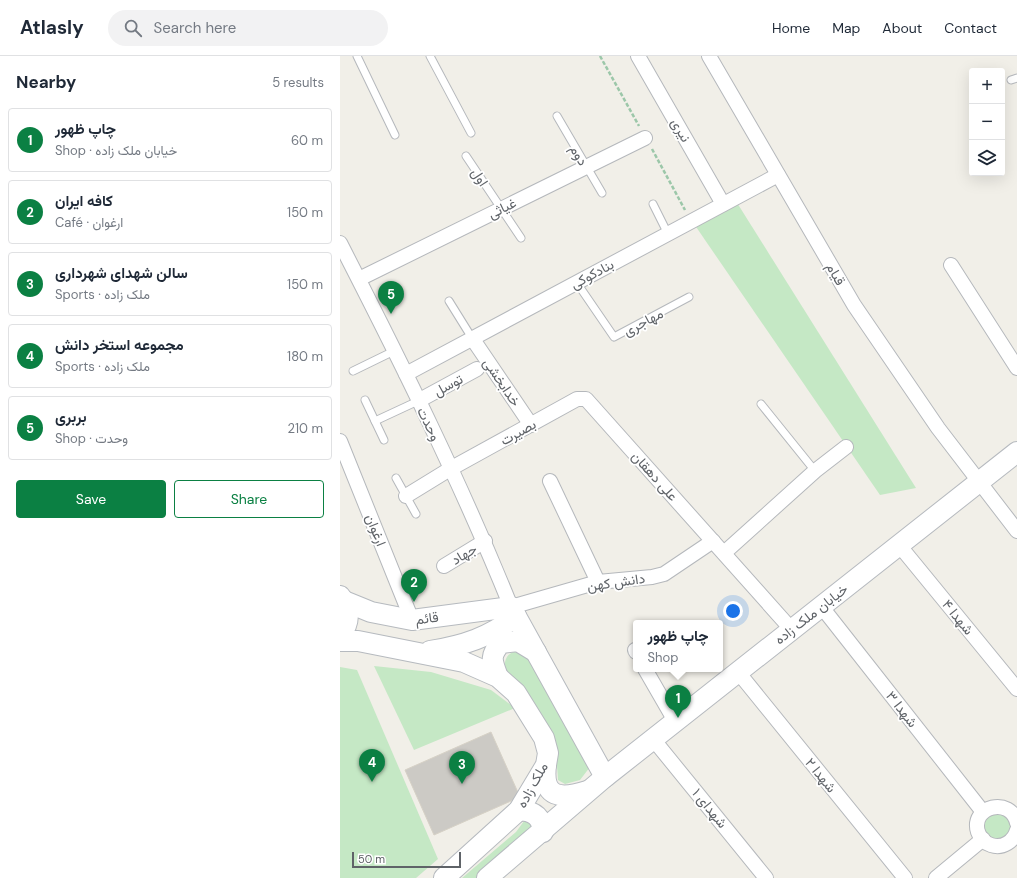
<!DOCTYPE html>
<meta charset="utf-8">
<style>
body{margin:0;font-family:"DM Sans",Vazirmatn,sans-serif;background:#f2f2f3;color:#1f2937}
.controls{position:absolute;right:12px;top:12px;display:grid;overflow:hidden;border-radius:4px;box-shadow:0 4px 16px #0002}
.controls button{width:36px;height:36px;display:grid;place-items:center;padding:0;border:0;border-bottom:1px solid #e0e1e3;background:#fff;color:#1f2937;font:20px sans-serif}
.scale{position:absolute;left:12px;bottom:10px;width:109px;box-sizing:border-box;padding-left:4px;border:2px solid #5f6368;border-top:0;font-size:11px;line-height:14px;white-space:nowrap;color:#5f6368;-webkit-text-stroke:3px #fff;paint-order:stroke}
.you{position:absolute;left:393px;top:555px;width:14px;height:14px;margin:-10px;border:3px solid #fff;border-radius:50%;background:#1a73e8;box-shadow:0 0 0 6px #1a73e833}
.badge{display:grid;place-items:center;width:26px;height:26px;border-radius:50%;background:#0b8043;color:#fff;font-size:13px;font-weight:700}
.pin{position:absolute;translate:-50% -33px;filter:drop-shadow(0 1px 2px #0008)}
.pin::after{content:'';position:absolute;top:21px;width:14px;height:12px;background:inherit;clip-path:polygon(0 0,100% 0,50% 100%)}
.popup{position:absolute;left:293px;top:564px;width:90px;height:52px;box-sizing:border-box;display:grid;place-content:center;border-radius:4px;background:#fff;filter:drop-shadow(0 1px 3px #0005);font-size:13px;white-space:nowrap;color:#747a83}
.popup b{font-size:15px;color:#1f2937}
.popup::after{content:'';position:absolute;left:50%;top:100%;margin-left:-8px;border:8px solid transparent;border-top-color:#fff}
.list{margin:0;padding:0;list-style:none}
h2{display:flex;justify-content:space-between;align-items:center;height:52px;margin:0;padding:0 16px;font-size:17px}
h2 small{font-size:13px;font-weight:400;color:#747a83}
.list li{display:grid;grid-template-columns:26px 1fr auto;gap:12px;align-items:center;box-sizing:border-box;height:64px;margin:0 8px 8px;padding:0 8px;border:1px solid #e0e1e3;border-radius:4px}
.list b{display:block;font-size:15px;white-space:nowrap}
.list p{margin:0;font-size:13px;white-space:nowrap;color:#747a83}
.list em{font-size:13px;font-style:normal;color:#747a83}
.actions{display:flex;gap:8px;padding:12px 16px}
.actions a{flex:1;padding:9px 0;border:1px solid #0b8043;border-radius:4px;text-align:center;font-size:14px;color:#0b8043}
.actions .main{background:#0b8043;color:#fff}
.icon{flex:none;width:22px;height:22px;fill:none;stroke:currentColor;stroke-width:2;stroke-linecap:round;stroke-linejoin:round}
.map{position:relative;flex:none;width:677px;height:822px;overflow:hidden}
header{display:flex;align-items:center;gap:24px;box-sizing:border-box;height:56px;padding:0 20px;background:#fff;border-bottom:1px solid #e0e1e3}
header strong{font-size:19px}
nav{display:flex;gap:22px;margin-inline-start:auto;font-size:14px}
.search{width:280px;height:36px;background:#f2f2f3;display:flex;align-items:center;gap:10px;box-sizing:border-box;padding:0 14px;border-radius:22px;color:#747a83;font-size:15px}
main{display:flex}
aside{flex:1;background:#fff}
.map>svg:first-child{display:block}
</style>
<header>
<strong>Atlasly</strong>
<div class="search"><svg class="icon" aria-label="search" viewBox="0 0 24 24"><circle cx="10" cy="10" r="6"/><path d="M15 15l6 6"/></svg>Search here</div>
<nav><a>Home</a><a>Map</a><a>About</a><a>Contact</a></nav>
</header>
<main>
<aside>
<h2>Nearby<small>5 results</small></h2>
<ul class="list">
<li><span class="badge">1</span><div><b>چاپ ظهور</b><p>Shop · خیابان ملک زاده</p></div><em>60 m</em></li>
<li><span class="badge">2</span><div><b>کافه ایران</b><p>Café · ارغوان</p></div><em>150 m</em></li>
<li><span class="badge">3</span><div><b>سالن شهدای شهرداری</b><p>Sports · ملک زاده</p></div><em>150 m</em></li>
<li><span class="badge">4</span><div><b>مجموعه استخر دانش</b><p>Sports · ملک زاده</p></div><em>180 m</em></li>
<li><span class="badge">5</span><div><b>بربری</b><p>Shop · وحدت</p></div><em>210 m</em></li>
</ul>
<div class="actions"><a class="main">Save</a><a>Share</a></div>
</aside>
<div class="map">
<svg width="677" height="822" viewBox="0 0 677 822">
<rect width="100%" height="100%" fill="#f1efe8"/>
<g fill="#c5e8c5">
<path d="M394,142L576,432L540,439L352,165Z"/>
<path d="M176,595L183,597L197,612L250,711L240,724L225,728L218,724L216,695L164,614C165,603 166,598 176,595Z"/>
<path d="M34,610L91,616L151,634L175,652L74,694Z"/>
<path d="M0,611L17,614L98,803L76,822H0Z"/>
<path d="M645,756L671,760L672,781L650,787L639,767Z"/>
<path d="M187,761L198,771L137,822H122L176,776Z"/>
</g>
<path fill="#cccac5" stroke="#d6d1c6" d="M151,676L180,741L94,779L65,714Z"/>
<g fill="none" stroke-linecap="round" stroke-linejoin="round">
<g stroke="#b5b8bc" stroke-width="9">
<g id="service">
<path d="M17,0L55,79"/>
<path d="M90,0L131,77"/>
<path d="M671,24L677,22"/>
<path d="M217,60L262,137"/>
<path d="M126,100L181,182"/>
<path d="M313,148L328,178"/>
<path d="M237,227L274,281L349,241"/>
<path d="M109,245L132,282"/>
<path d="M13,315L54,295"/>
<path d="M25,344L44,384"/>
<path d="M421,348L475,415"/>
<path d="M35,365L78,345"/>
<path d="M56,422L76,458"/>
</g>
</g>
<g stroke="#b5b8bc" stroke-width="16">
<g id="minor">
<path d="M298,0L383,148"/>
<path d="M369,0L514,249L598,372L677,475"/>
<path d="M0,187C61,306 121,427 171,551L258,526L312,521L324,518L373,485"/>
<path d="M611,209L677,312"/>
<path d="M19,223L305,82"/>
<path d="M132,282L191,369"/>
<path d="M66,318L438,119"/>
<path d="M78,345L137,313"/>
<path d="M0,385L72,564"/>
<path d="M210,425L258,526"/>
<path d="M66,440L110,413L237,343H246L452,574"/>
<path d="M559,489L677,633"/>
<path d="M384,497L475,415L506,391"/>
<path d="M104,510L145,485"/>
<path d="M481,550L643,756"/>
<path d="M295,594L296,596"/>
<path d="M305,613L335,665"/>
<path d="M398,616L565,822"/>
<path d="M313,683L426,822"/>
<path d="M677,767C671,740 630,750 638,776C640,782 645,787 651,789C663,793 674,785 677,774"/>
<path d="M596,822L643,783"/>
</g>
</g>
<g stroke="#b6babf" stroke-width="22">
<g id="secondary">
<path d="M0,540C11,553 10,567 0,580"/>
<path d="M4,545L31,556L72,564L171,551L265,721"/>
<path d="M0,585H18L124,606L158,621L176,637L204,682L208,697L206,709L179,754L104,822"/>
<path d="M90,595C122,590 151,581 176,560"/>
<path d="M158,621C152,605 149,600 161,587L178,585L196,596"/>
<path d="M206,709C202,743 221,743 247,735"/>
<path d="M179,754C194,755 202,761 203,776"/>
<path d="M147,822L265,721L677,396"/>
</g>
</g>
<g stroke="#9cc7a9" stroke-width="2.5" stroke-dasharray="4 2" stroke-linecap="butt">
<path d="M260,0L299,70"/>
<path d="M312,93L345,154"/>
</g>
<use href="#service" stroke="#fff" stroke-width="7"/>
<use href="#minor" stroke="#fff" stroke-width="14"/>
<use href="#secondary" stroke="#fff" stroke-width="20"/>
</g>
<g text-anchor="middle" stroke-width="3.5" stroke-linejoin="round" paint-order="stroke">
<g font-size="14" fill="#5f6368" stroke="#fff">
<text transform="translate(341 74) rotate(60)" y="5">نیری</text>
<text transform="translate(239 99) rotate(59)" y="5">دوم</text>
<text transform="translate(140 121) rotate(57)" y="5">اول</text>
<text transform="translate(162 152) rotate(-26)" y="5">غیاثی</text>
<text transform="translate(252 218) rotate(-28)" y="5">بنادکوکی</text>
<text transform="translate(496 218) rotate(60)" y="5">قیام</text>
<text transform="translate(303 266) rotate(-28)" y="5">مهاجری</text>
<text transform="translate(162 326) rotate(56)" y="5">خدابخشی</text>
<text transform="translate(108 329) rotate(-29)" y="5">توسل</text>
<text transform="translate(89 368) rotate(64)" y="5">وحدت</text>
<text transform="translate(178 376) rotate(-29)" y="5">بصیرت</text>
<text transform="translate(315 420) rotate(48)" y="5">علی دهقان</text>
<text transform="translate(36 474) rotate(68)" y="5">ارغوان</text>
<text transform="translate(124 498) rotate(-31)" y="5">جهاد</text>
<text transform="translate(276 526) rotate(-8)" y="5">دانش کهن</text>
<text transform="translate(471 558) rotate(-38)" y="5">خیابان ملک زاده</text>
<text transform="translate(618 561) rotate(51)" y="5">شهدا ۴</text>
<text transform="translate(87 562) rotate(-7)" y="5">قائم</text>
<text transform="translate(562 653) rotate(52)" y="5">شهدا ۳</text>
<text transform="translate(481 719) rotate(51)" y="5">شهدا ۲</text>
<text transform="translate(192 729) rotate(-61)" y="5">ملک زاده</text>
<text transform="translate(370 752) rotate(51)" y="5">شهدای ۱</text>
</g>
</g>
</svg>
<div class="controls">
<button>+</button>
<button>−</button>
<button><svg class="icon" aria-label="layers" viewBox="0 0 24 24"><path d="M12 4l9 5-9 5-9-5zM3 14l9 5 9-5"/></svg></button>
</div>
<div class="scale">50 m</div>
<div class="you"></div>
<div class="pin badge" style="left:338px;top:662px">1</div>
<div class="popup"><b>چاپ ظهور</b>Shop</div>
<div class="pin badge" style="left:74px;top:546px">2</div>
<div class="pin badge" style="left:122px;top:728px">3</div>
<div class="pin badge" style="left:32px;top:726px">4</div>
<div class="pin badge" style="left:51px;top:258px">5</div>
</div>
</main>
